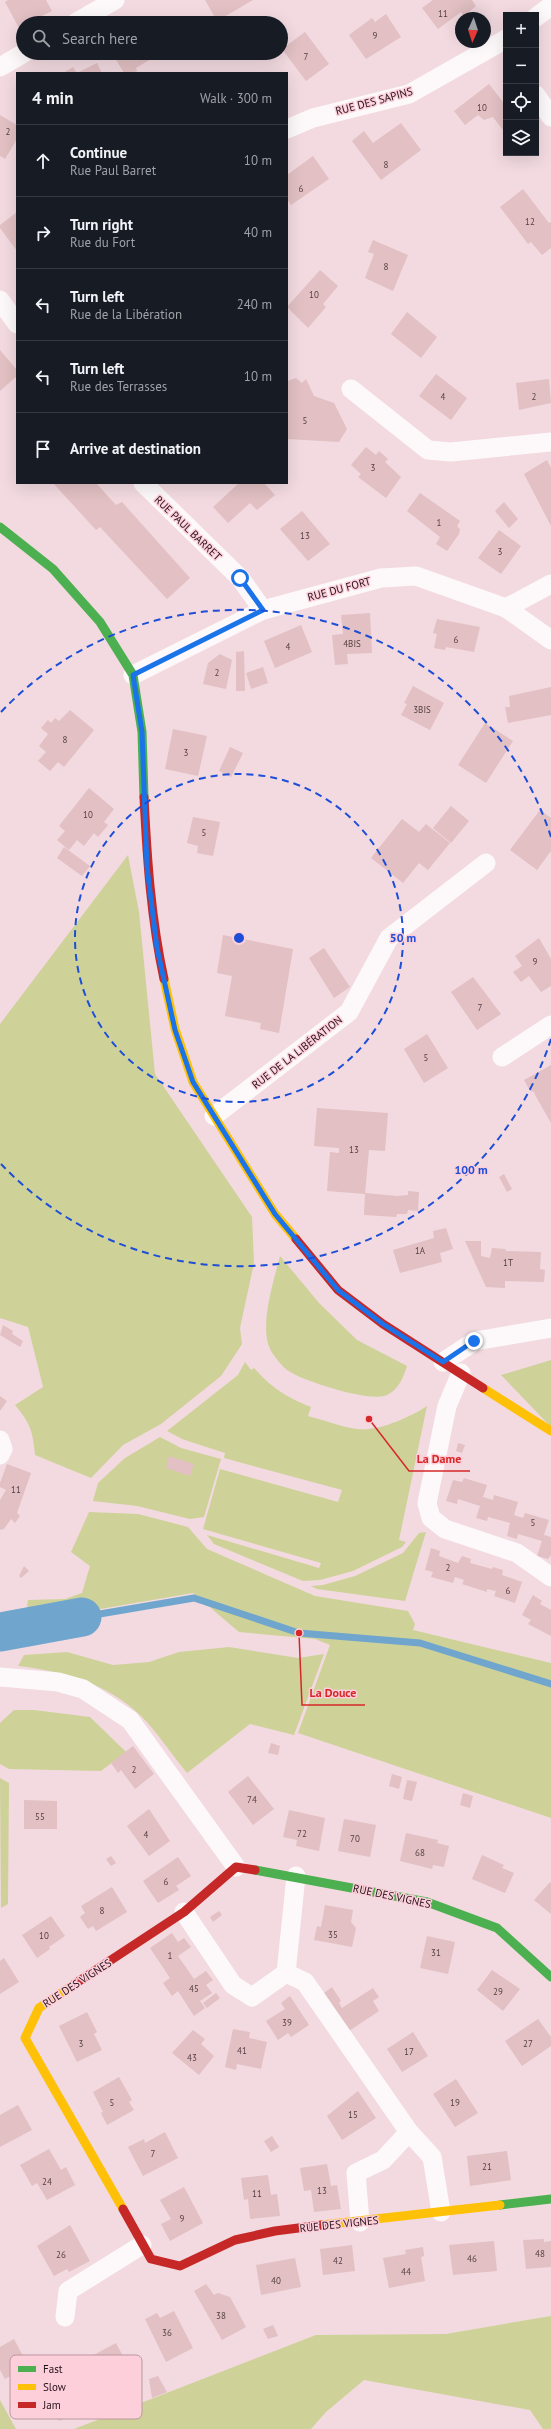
<!DOCTYPE html>
<meta charset="utf-8">
<style>
body{margin:0;font-family:"PT Sans",sans-serif;background:#242831;color:#f1f3f6}
.controls{position:absolute;right:12px;top:12px;display:grid;overflow:hidden;border-radius:0px;box-shadow:0 4px 16px #0002}
.controls button{width:36px;height:36px;display:grid;place-items:center;padding:0;border:0;border-bottom:1px solid #363941;background:#171b24;color:#f1f3f6;font:20px sans-serif}
.compass{position:absolute;left:455px;top:12px;width:36px;height:36px;border-radius:50%;background:#171b24;box-shadow:0 4px 16px #0002;rotate:183deg}
.stop{position:absolute;width:12px;height:12px;margin:-9px;border:3px solid #1a73e8;border-radius:50%;background:#fff}
.stop.end{background:#1a73e8;border-color:#fff;box-shadow:0 1px 4px #0008}
.list{margin:0;padding:0;list-style:none}
h2{display:flex;justify-content:space-between;align-items:center;height:52px;margin:0;padding:0 16px;font-size:17px}
h2 small{font-size:13px;font-weight:400;color:#9ea1a6}
.list li{display:grid;grid-template-columns:26px 1fr auto;gap:12px;align-items:center;box-sizing:border-box;height:72px;padding:0 16px;border-top:1px solid #363941}
.list b{display:block;font-size:15px;white-space:nowrap}
.list p{margin:0;font-size:13px;white-space:nowrap;color:#9ea1a6}
.list em{font-size:13px;font-style:normal;color:#9ea1a6}
.icon{flex:none;width:22px;height:22px;fill:none;stroke:currentColor;stroke-width:2;stroke-linecap:round;stroke-linejoin:round}
.map{position:relative;flex:none;width:551px;height:2429px;overflow:hidden}
.search{position:absolute;background:#171b24;box-shadow:0 4px 16px #0002;left:16px;top:16px;width:272px;height:44px;display:flex;align-items:center;gap:10px;box-sizing:border-box;padding:0 14px;border-radius:22px;color:#9ea1a6;font-size:15px}
.panel{position:absolute;background:#171b24;box-shadow:0 4px 16px #0002;left:16px;top:72px;width:272px;height:412px;border-radius:0px}
.map>svg:first-child{display:block}
</style>
<div class="map">
<svg width="551" height="2429" viewBox="0 0 551 2429">
<rect width="100%" height="100%" fill="#f2dae0"/>
<g fill="#ced298">
<path d="M128,855L139,912L155,1074L252,1217L254,1263L240,1328L242,1344L221,1376L161,1424L123,1445L91,1478L35,1455C33,1431 30,1423 15,1405L43,1387L28,1327L0,1318V1024Z"/>
<path d="M280,1256L319,1303L357,1340L407,1366C403,1378 399,1389 387,1395C371,1403 302,1381 287,1370C282,1366 273,1355 270,1349C259,1326 274,1280 280,1256Z"/>
<path d="M551,1360V1427L501,1375Z"/>
<path d="M245,1362L251,1370L254,1368C272,1388 286,1397 311,1407L308,1416C324,1420 341,1427 357,1429C378,1432 410,1417 427,1406L399,1540L406,1542L402,1547L353,1571L320,1580L303,1581L214,1544L207,1535L319,1568L321,1563L203,1529L220,1469L338,1502L342,1490L224,1458L225,1453L182,1439L167,1431L238,1375Z"/>
<path d="M160,1437L181,1448L221,1459L204,1517L190,1519L137,1506L93,1501L98,1483L125,1458Z"/>
<path d="M89,1512L138,1514L188,1527L207,1549L315,1596L408,1611L415,1624L413,1630L551,1663V1818L298,1733L330,1645L315,1639L239,1632L193,1593L25,1622L28,1600L65,1599L82,1593L90,1566L71,1552Z"/>
<path d="M426,1532L405,1601L317,1589L311,1586L323,1585L355,1576L403,1553L419,1533Z"/>
<path d="M229,1647L298,1658L324,1654L294,1735L250,1724L187,1773C172,1755 158,1733 141,1716C107,1683 63,1671 18,1666L24,1655L67,1652L113,1665L149,1662L179,1652Z"/>
<path d="M14,1710H34L90,1717L126,1752L101,1771L9,1769L0,1764V1723Z"/>
<path d="M0,1778L9,1783L8,1904L1,1908Z"/>
<path d="M551,2316V2429H543L530,2410L364,2380L326,2412L311,2429H74L316,2335L446,2334Z"/>
<path d="M0,2400L16,2429H0Z"/>
</g>
<g fill="none" stroke-linecap="round" stroke-linejoin="round">
<path stroke="#70a6ce" stroke-width="7" d="M82,1617L194,1598L299,1633L420,1643L551,1684"/>
<path stroke="#70a6ce" stroke-width="39" d="M0,1632L82,1617"/>
</g>
<g fill="#e2c0c3">
<path d="M8,0H46L52,11L28,23H23L19,28L5,2Z"/>
<path d="M205,0H253L217,21Z"/>
<path d="M433,0H472L476,6L464,16L461,12L438,29L422,8Z"/>
<path d="M386,14L401,37L366,59L349,35L372,18L375,22Z"/>
<path d="M305,32L329,64L306,81L282,49Z"/>
<path d="M112,53H161L136,68L137,71L132,73H124Z"/>
<path d="M97,63L102,73H77Z"/>
<path d="M73,67L77,73H63Z"/>
<path d="M489,84L506,106V127L503,130L493,117L484,120L478,115L465,125L454,111Z"/>
<path d="M0,115L17,125V139L5,159L0,156Z"/>
<path d="M401,123L421,150L381,180L352,141L364,131L373,143Z"/>
<path d="M313,156L329,179L291,205L287,199V175Z"/>
<path d="M523,189L549,223L551,222V248L542,255L531,242L528,244L500,207Z"/>
<path d="M17,212V251L0,228V225Z"/>
<path d="M373,240L408,255L393,291L365,278L374,254L368,252Z"/>
<path d="M320,270L338,286L323,304L326,307L308,328L287,307Z"/>
<path d="M407,312L437,337L421,358L391,334Z"/>
<path d="M0,350L17,370V376L0,391Z"/>
<path d="M436,374L467,398L451,420L419,396Z"/>
<path d="M296,378L302,383L306,379L314,396L334,403L347,429L339,442L287,439V381Z"/>
<path d="M549,379L551,403L519,410L516,383Z"/>
<path d="M366,447L376,455L379,451L388,459L385,462L401,477L386,498L358,477L361,474L351,465Z"/>
<path d="M547,460L551,468V526L524,474Z"/>
<path d="M53,483H96L116,505L122,502L190,578L167,599L100,527L96,530Z"/>
<path d="M239,483H264L275,495L257,510L250,503L228,523L213,507Z"/>
<path d="M420,493L460,521L457,526L460,529L459,534L447,551L436,544L440,537L407,511Z"/>
<path d="M504,502L518,519L509,528L495,511Z"/>
<path d="M302,511L330,544L308,561L280,529Z"/>
<path d="M499,530L521,546L501,574L478,558Z"/>
<path d="M370,613L372,653L347,654L348,664L335,665L332,635L343,634L341,615Z"/>
<path d="M437,619L480,627L474,652L446,647L445,650L434,648L437,634L433,633Z"/>
<path d="M301,625L312,652L275,668L264,641Z"/>
<path d="M244,651L245,691H236V652Z"/>
<path d="M220,654L232,660L226,689L203,684L208,663Z"/>
<path d="M263,667L268,683L251,689L246,673Z"/>
<path d="M413,686L444,703L430,730L401,715L407,704L404,703Z"/>
<path d="M551,687V715L508,723L505,707H510L509,696Z"/>
<path d="M70,710L94,730L64,767L58,762L50,771L38,761L46,752L39,746L48,734L41,728L48,720L51,723L55,718L59,721Z"/>
<path d="M485,723L513,741L486,783L458,765Z"/>
<path d="M173,729L207,736L198,776L165,769Z"/>
<path d="M230,747L243,753L231,777L219,771Z"/>
<path d="M89,788L114,809L104,822L108,825L98,837L94,833L84,846L77,840L69,850L57,840L65,831L59,826Z"/>
<path d="M451,806L469,821L451,843L433,828Z"/>
<path d="M540,810L551,818V851L537,870L510,850Z"/>
<path d="M193,817L220,822L213,856L197,853L198,846L187,843Z"/>
<path d="M402,819L419,832L426,824L450,843L428,870L419,863L403,883L371,858Z"/>
<path d="M64,847L90,866L82,876L57,858Z"/>
<path d="M223,935L293,949L279,1033L260,1029L261,1023L225,1016L232,976L217,973Z"/>
<path d="M539,938L551,959V986L541,992L529,976L521,982L513,972L522,966L515,956Z"/>
<path d="M324,948L350,987L334,998L309,958Z"/>
<path d="M473,977L501,1014L477,1030L451,992Z"/>
<path d="M427,1034L448,1068L424,1083L404,1049Z"/>
<path d="M551,1065V1123L534,1093L535,1092L530,1091L524,1080Z"/>
<path d="M317,1108L388,1113L385,1151L369,1150L365,1194L327,1191L330,1152L339,1153V1148L314,1146Z"/>
<path d="M504,1174L512,1189L507,1192L499,1177Z"/>
<path d="M408,1191L419,1192L418,1211L408,1210L407,1214H397L396,1217L364,1215L365,1193L397,1196L408,1195Z"/>
<path d="M446,1228L453,1249L440,1253L442,1262L400,1273L393,1250L434,1238L433,1231Z"/>
<path d="M465,1241H481V1256L490,1258L492,1248L505,1249L506,1251L541,1252L540,1269L545,1270L544,1282L505,1281V1288L486,1287Z"/>
<path d="M3,1325L13,1331L12,1334L23,1341L20,1347L0,1335Z"/>
<path d="M0,1396L7,1401L0,1411Z"/>
<path d="M458,1443L465,1445L462,1453L456,1451Z"/>
<path d="M169,1456L194,1464L190,1476L166,1468Z"/>
<path d="M7,1464L31,1473L17,1513L20,1516L15,1523L11,1519L4,1529L0,1530V1500L6,1490L0,1487V1483Z"/>
<path d="M464,1478L487,1485L483,1497L493,1500L494,1495L518,1502L514,1515L523,1518L525,1513L549,1520L544,1535L551,1537V1555L548,1559L537,1556L542,1541L518,1534L517,1539L507,1536L510,1523L488,1517L487,1521L476,1518L480,1506L458,1499L457,1504L446,1501L453,1480L462,1482Z"/>
<path d="M431,1548L440,1551L439,1556L458,1563L462,1556L471,1559L470,1563L492,1569L493,1567L503,1570L502,1575L522,1582L515,1603L494,1596L496,1591L487,1589V1592L462,1584L464,1580L455,1577L453,1583L431,1577L433,1572L425,1570Z"/>
<path d="M24,1566L29,1571L21,1578L19,1576Z"/>
<path d="M533,1595L542,1601L540,1604L551,1610V1636L528,1624L531,1620L522,1615Z"/>
<path d="M271,1743L280,1746L278,1755L268,1753Z"/>
<path d="M133,1746L154,1774L135,1789L121,1770L118,1773L111,1763Z"/>
<path d="M392,1774L402,1777L399,1789L389,1786Z"/>
<path d="M248,1776L274,1809L253,1825L228,1792Z"/>
<path d="M407,1780L417,1782L412,1801L403,1799Z"/>
<path d="M463,1793L473,1796L470,1808L460,1805Z"/>
<path d="M24,1800L57,1801V1829H24Z"/>
<path d="M149,1809L170,1841L149,1856L127,1826Z"/>
<path d="M289,1810L325,1818L319,1851L296,1846L297,1840L283,1837Z"/>
<path d="M344,1819L376,1825L370,1857L338,1851Z"/>
<path d="M406,1833L438,1840L437,1843L449,1846L444,1867L433,1865L432,1869L400,1861Z"/>
<path d="M482,1855L504,1865L502,1868L514,1873L505,1893L472,1879Z"/>
<path d="M111,1856L116,1863L111,1866L106,1859Z"/>
<path d="M178,1857L191,1876L176,1886L179,1890L158,1903L143,1881Z"/>
<path d="M550,1882L551,1883V1914L534,1900Z"/>
<path d="M112,1887L127,1912L96,1931L93,1926L88,1929L80,1917L85,1913L81,1906Z"/>
<path d="M325,1905L353,1910L351,1922L356,1928L352,1947L314,1940L317,1926L321,1927Z"/>
<path d="M219,1911L222,1915L213,1922L210,1917Z"/>
<path d="M51,1916L65,1936L49,1947L50,1949L37,1958L22,1935Z"/>
<path d="M172,1933L178,1942L184,1938L191,1947L178,1956L194,1979L206,1971L213,1980L206,1985L212,1993L200,2001L205,2008L194,2016L178,1991L172,1996L163,1983L170,1978L150,1948Z"/>
<path d="M427,1936L455,1942L448,1974L420,1968Z"/>
<path d="M4,1958L19,1982L0,1994V1961Z"/>
<path d="M492,1970L520,1989L503,2011L477,1990Z"/>
<path d="M332,1987L341,2001L339,2003L342,2008L373,1988L379,1997L373,2001L379,2011L349,2031L324,1993Z"/>
<path d="M216,1993L220,1998L207,2008L203,2003Z"/>
<path d="M290,1996L309,2025L291,2037L288,2033L278,2040L266,2021L285,2009L281,2003Z"/>
<path d="M87,2012L97,2032L94,2034L102,2050L77,2062L59,2026Z"/>
<path d="M538,2019L551,2037V2046L522,2066L505,2041Z"/>
<path d="M233,2029L250,2032L249,2038L267,2042L261,2069L237,2064L236,2070L225,2067Z"/>
<path d="M193,2030L205,2039L201,2044L214,2056L199,2075L172,2053Z"/>
<path d="M413,2032L428,2056L402,2072L387,2049Z"/>
<path d="M119,2077L132,2100L129,2102L134,2110L107,2125L101,2113L103,2112L93,2092Z"/>
<path d="M456,2079L478,2113L455,2127L433,2094Z"/>
<path d="M358,2091L376,2118L342,2140L327,2116Z"/>
<path d="M18,2105L32,2130L0,2147V2115Z"/>
<path d="M165,2132L178,2158L143,2176L128,2147L144,2139L145,2143Z"/>
<path d="M272,2136L279,2147L271,2152L264,2141Z"/>
<path d="M49,2149L61,2170L66,2167L75,2185L47,2200L37,2183L32,2186L20,2165Z"/>
<path d="M507,2151L511,2180L470,2186L467,2156Z"/>
<path d="M327,2164L331,2186L337,2185L341,2209L314,2212L311,2190L304,2191L300,2168Z"/>
<path d="M268,2175L271,2195L277,2194L280,2216L250,2219L248,2199L244,2200L241,2178Z"/>
<path d="M184,2187L203,2223L170,2241L161,2224L171,2219L160,2200Z"/>
<path d="M70,2225L90,2261L69,2272L67,2269L54,2276L37,2246Z"/>
<path d="M544,2239V2242L551,2241V2267L526,2269L523,2240Z"/>
<path d="M494,2241L497,2271L453,2275L449,2245Z"/>
<path d="M352,2245L355,2271L323,2275L320,2249Z"/>
<path d="M423,2247L424,2256L421,2257L425,2281L389,2288L383,2258L406,2254L405,2250Z"/>
<path d="M295,2258L301,2287L261,2295L256,2265Z"/>
<path d="M206,2284L214,2295L218,2293L230,2297L246,2327L222,2340L194,2291Z"/>
<path d="M174,2311L193,2348L166,2362L145,2319L157,2313L160,2318Z"/>
<path d="M273,2325L278,2336L268,2339L263,2329Z"/>
<path d="M14,2339L24,2358L29,2356L40,2376L23,2385L16,2373L5,2379L0,2370V2347Z"/>
<path d="M116,2343L135,2379L123,2386L124,2389L111,2396L90,2357Z"/>
<path d="M158,2376L167,2392L152,2398L149,2379Z"/>
<path d="M70,2386L82,2410L59,2421L47,2398Z"/>
</g>
<g fill="none" stroke-linecap="round" stroke-linejoin="round">
<g stroke="#fdf9fa" stroke-width="19">
<path d="M536,17L551,6"/>
<path d="M75,23L115,0"/>
<path d="M0,67L24,53"/>
<path d="M536,95L551,117"/>
<path d="M287,129L313,118L409,94L506,39"/>
<path d="M0,300L17,324"/>
<path d="M351,389L428,450L451,452L551,442"/>
<path d="M143,483L240,578L263,610"/>
<path d="M506,608L551,640"/>
<path d="M133,675L263,610L381,578L416,576L506,608L551,584"/>
<path d="M502,1057L551,1025"/>
<path d="M214,1116L349,1012L389,938L486,863"/>
<path d="M443,1362L475,1341L551,1328"/>
<path d="M461,1373L447,1406L427,1503L431,1518L445,1529L517,1553L551,1577"/>
<path d="M0,1440L3,1449L0,1455"/>
<path d="M0,1677L58,1682L83,1689L130,1720L236,1867"/>
<path d="M296,1876L286,1973L305,1982L409,2132L432,2157L441,2212"/>
<path d="M184,1912L233,1985L252,1997L286,1973"/>
<path d="M360,2222L356,2173L383,2160L409,2132"/>
<path d="M65,2317L68,2291L142,2245"/>
</g>
<g stroke="#4caf50" stroke-width="9">
<path d="M0,527L53,569L100,622L133,675L142,732L144,797"/>
<path d="M255,1870L427,1902L497,1928L551,1977"/>
<path d="M500,2205L551,2199"/>
</g>
<g stroke="#ffc107" stroke-width="9">
<path d="M164,979L175,1029L193,1082L275,1214L296,1239"/>
<path d="M483,1388L551,1431"/>
<path d="M73,1985L39,2008L25,2038L123,2209"/>
<path d="M322,2225L500,2205"/>
</g>
<g stroke="#c62828" stroke-width="9">
<path d="M144,797C147,858 151,919 164,979"/>
<path d="M296,1239L338,1290L383,1324L483,1388"/>
<path d="M73,1985L184,1912L236,1867L255,1870"/>
<path d="M123,2209L151,2259L180,2266L235,2240L275,2231L322,2225"/>
</g>
</g>
<g fill="none" stroke-linecap="round" stroke-linejoin="round">
<path stroke="#1a73e8" stroke-width="5" d="M240,578L263,610L133,675L142,732L147,867L157,948L175,1030L193,1082L275,1214L338,1290L383,1324L443,1362L474,1341"/>
</g>
<g fill="none" stroke="#1d4ed8" stroke-width="2" stroke-dasharray="7 5">
<circle cx="239" cy="938" r="164"/>
<path d="M551 1039A328 328 0 0 1 1 1164M1 712A328 328 0 0 1 551 837"/>
</g>
<g text-anchor="middle" stroke-width="3" stroke-linejoin="round" paint-order="stroke">
<g font-size="9" fill="#543e43">
<text x="443" y="17">11</text>
<text x="375" y="39">9</text>
<text x="306" y="60">7</text>
<text x="482" y="111">10</text>
<text x="8" y="135">2</text>
<text x="386" y="168">8</text>
<text x="301" y="192">6</text>
<text x="530" y="225">12</text>
<text x="386" y="270">8</text>
<text x="314" y="298">10</text>
<text x="443" y="400">4</text>
<text x="534" y="400">2</text>
<text x="305" y="424">5</text>
<text x="373" y="471">3</text>
<text x="439" y="526">1</text>
<text x="305" y="539">13</text>
<text x="500" y="555">3</text>
<text x="456" y="643">6</text>
<text x="352" y="647">4BIS</text>
<text x="288" y="650">4</text>
<text x="217" y="676">2</text>
<text x="422" y="713">3BIS</text>
<text x="65" y="743">8</text>
<text x="186" y="756">3</text>
<text x="88" y="818">10</text>
<text x="204" y="836">5</text>
<text x="535" y="965">9</text>
<text x="480" y="1011">7</text>
<text x="426" y="1061">5</text>
<text x="354" y="1153">13</text>
<text x="420" y="1254">1A</text>
<text x="508" y="1266">1T</text>
<text x="16" y="1493">11</text>
<text x="533" y="1526">5</text>
<text x="448" y="1571">2</text>
<text x="508" y="1594">6</text>
<text x="134" y="1773">2</text>
<text x="252" y="1803">74</text>
<text x="40" y="1820">55</text>
<text x="302" y="1837">72</text>
<text x="146" y="1838">4</text>
<text x="355" y="1842">70</text>
<text x="420" y="1856">68</text>
<text x="166" y="1885">6</text>
<text x="102" y="1914">8</text>
<text x="333" y="1938">35</text>
<text x="44" y="1939">10</text>
<text x="436" y="1956">31</text>
<text x="170" y="1959">1</text>
<text x="194" y="1992">45</text>
<text x="498" y="1995">29</text>
<text x="287" y="2026">39</text>
<text x="81" y="2047">3</text>
<text x="528" y="2047">27</text>
<text x="242" y="2054">41</text>
<text x="409" y="2055">17</text>
<text x="192" y="2061">43</text>
<text x="112" y="2106">5</text>
<text x="455" y="2106">19</text>
<text x="353" y="2118">15</text>
<text x="153" y="2157">7</text>
<text x="487" y="2170">21</text>
<text x="47" y="2185">24</text>
<text x="322" y="2194">13</text>
<text x="257" y="2197">11</text>
<text x="182" y="2222">9</text>
<text x="540" y="2257">48</text>
<text x="61" y="2258">26</text>
<text x="472" y="2262">46</text>
<text x="338" y="2264">42</text>
<text x="406" y="2275">44</text>
<text x="276" y="2284">40</text>
<text x="221" y="2319">38</text>
<text x="167" y="2336">36</text>
</g>
<g font-size="11" fill="#251218" stroke="#fdcfdb">
<text transform="translate(374 101) rotate(-15)" y="4">RUE DES SAPINS</text>
<text transform="translate(188 528) rotate(44)" y="4">RUE PAUL BARRET</text>
<text transform="translate(339 589) rotate(-15)" y="4">RUE DU FORT</text>
<text transform="translate(297 1052) rotate(-38)" y="4">RUE DE LA LIBÉRATION</text>
<text transform="translate(392 1896) rotate(12)" y="4">RUE DES VIGNES</text>
<text transform="translate(77 1983) rotate(-33)" y="4">RUE DES VIGNES</text>
<text transform="translate(339 2224) rotate(-6)" y="4">RUE DES VIGNES</text>
</g>
</g>
<rect x="10" y="2355" width="132" height="64" rx="6" fill="#fdcfdb" stroke="#bc96a0" stroke-width="1"/>
<rect x="18" y="2366" width="18" height="6" fill="#4caf50"/>
<rect x="18" y="2384" width="18" height="6" fill="#ffc107"/>
<rect x="18" y="2402" width="18" height="6" fill="#c62828"/>
<g font-size="11" fill="#251218">
<text x="43" y="2373">Fast</text>
<text x="43" y="2391">Slow</text>
<text x="43" y="2409">Jam</text>
</g>
<circle cx="239" cy="938" r="6" fill="#1d4ed8" stroke="#fdcfdb" stroke-width="2"/>
<g font-size="12" text-anchor="middle" font-weight="bold" fill="#1d4ed8" stroke="#fdcfdb" stroke-width="3" stroke-linejoin="round" paint-order="stroke">
<text x="403" y="942">50 m</text>
<text x="471" y="1174">100 m</text>
</g>
<path fill="none" stroke="#d62828" stroke-width="1.5" d="M369 1419L409 1471H470M299 1633L302 1705H365"/>
<g fill="#d62828" stroke="#fdcfdb" stroke-width="1.5">
<circle cx="369" cy="1419" r="4"/>
<circle cx="299" cy="1633" r="4"/>
</g>
<g font-size="12" text-anchor="middle" font-weight="bold" fill="#d62828" stroke="#fdcfdb" stroke-width="3" stroke-linejoin="round" paint-order="stroke">
<text x="439" y="1463">La Dame</text>
<text x="333" y="1697">La Douce</text>
</g>
</svg>
<div class="controls">
<button>+</button>
<button>−</button>
<button><svg class="icon" aria-label="locate" viewBox="0 0 24 24"><circle cx="12" cy="12" r="6"/><path d="M12 2v4M12 18v4M2 12h4M18 12h4"/></svg></button>
<button><svg class="icon" aria-label="layers" viewBox="0 0 24 24"><path d="M12 4l9 5-9 5-9-5zM3 14l9 5 9-5"/></svg></button>
</div>
<svg class="compass" viewBox="-18 -18 36 36"><path d="M0-13l5 13h-10z" fill="#e53935"/><path d="M0 13l5-13h-10z" fill="#9ea1a6"/></svg>
<div class="stop" style="left:240px;top:578px"></div>
<div class="stop end" style="left:474px;top:1341px"></div>
<div class="search"><svg class="icon" aria-label="search" viewBox="0 0 24 24"><circle cx="10" cy="10" r="6"/><path d="M15 15l6 6"/></svg>Search here</div>
<section class="panel">
<h2>4 min<small>Walk · 300 m</small></h2>
<ul class="list">
<li><svg class="icon" aria-label="ahead" viewBox="0 0 24 24"><path d="M12 20V5M6 11l6-6 6 6"/></svg><div><b>Continue</b><p>Rue Paul Barret</p></div><em>10 m</em></li>
<li><svg class="icon" aria-label="right" viewBox="0 0 24 24"><path d="M7 20v-9h11M14 6l5 5-5 5"/></svg><div><b>Turn right</b><p>Rue du Fort</p></div><em>40 m</em></li>
<li><svg class="icon" aria-label="left" viewBox="0 0 24 24"><path d="M17 20v-9H6M10 6l-5 5 5 5"/></svg><div><b>Turn left</b><p>Rue de la Libération</p></div><em>240 m</em></li>
<li><svg class="icon" aria-label="left" viewBox="0 0 24 24"><path d="M17 20v-9H6M10 6l-5 5 5 5"/></svg><div><b>Turn left</b><p>Rue des Terrasses</p></div><em>10 m</em></li>
<li><svg class="icon" aria-label="arrive" viewBox="0 0 24 24"><path d="M6 21V4h12l-3 4 3 4H6"/></svg><div><b>Arrive at destination</b></div></li>
</ul>
</section>
</div>
